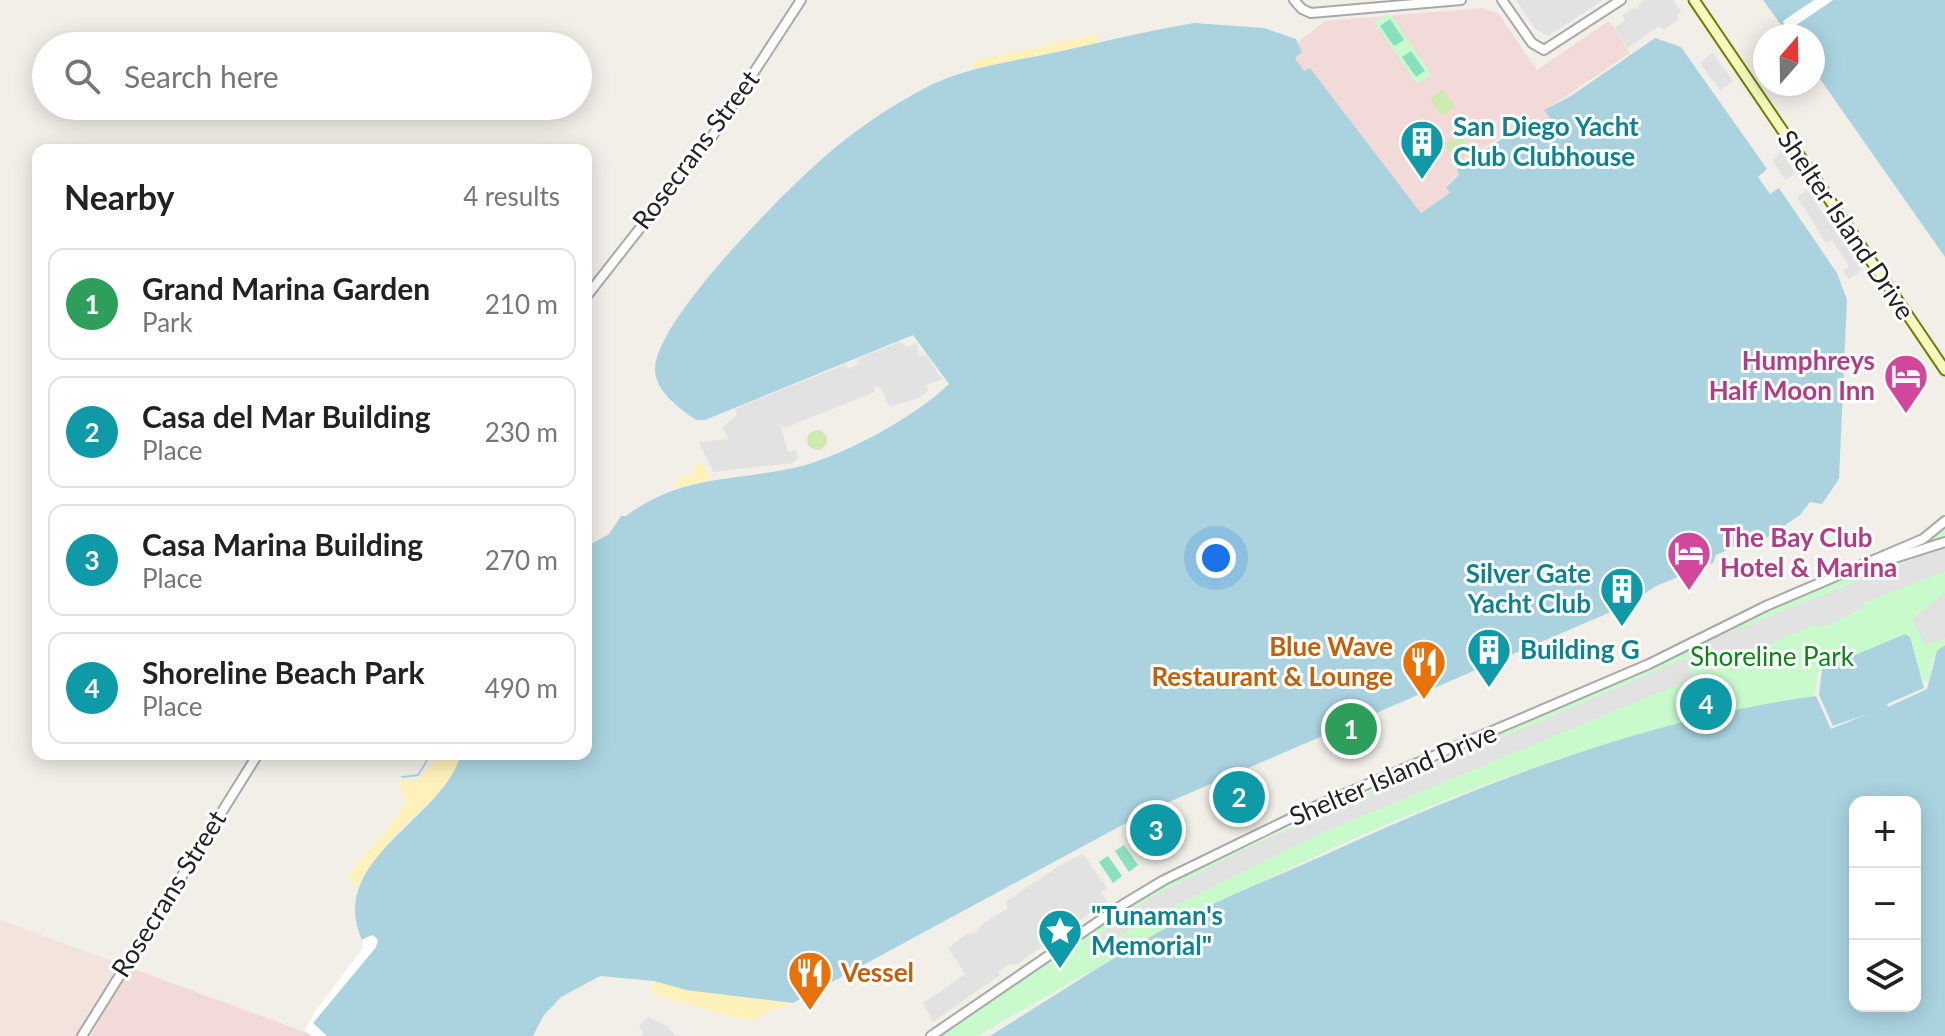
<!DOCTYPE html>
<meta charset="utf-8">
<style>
body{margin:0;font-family:Lato,sans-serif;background:#f6f6f6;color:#222}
.controls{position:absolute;right:24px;bottom:24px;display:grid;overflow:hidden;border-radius:16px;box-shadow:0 4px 20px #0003}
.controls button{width:72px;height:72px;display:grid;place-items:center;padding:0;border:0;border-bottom:2px solid #e0e0e0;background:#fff;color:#222;font:40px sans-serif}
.compass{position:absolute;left:1753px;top:24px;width:72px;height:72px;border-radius:50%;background:#fff;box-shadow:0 4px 20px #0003;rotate:20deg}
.you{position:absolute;left:1216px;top:558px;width:28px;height:28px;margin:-20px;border:6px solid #fff;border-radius:50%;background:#1a73e8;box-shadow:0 0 0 12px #1a73e833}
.badge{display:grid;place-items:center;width:52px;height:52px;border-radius:50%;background:#d40000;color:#fff;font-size:26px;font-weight:700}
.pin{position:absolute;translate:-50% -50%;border:4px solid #fff;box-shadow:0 2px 8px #0006}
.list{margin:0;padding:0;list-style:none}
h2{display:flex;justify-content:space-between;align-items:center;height:104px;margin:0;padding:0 32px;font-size:34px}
h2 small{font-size:26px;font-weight:400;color:#767676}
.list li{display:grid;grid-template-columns:52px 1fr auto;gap:24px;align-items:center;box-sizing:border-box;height:112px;margin:0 16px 16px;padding:0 16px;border:2px solid #e0e0e0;border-radius:16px}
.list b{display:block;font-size:30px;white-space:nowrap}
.list p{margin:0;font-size:26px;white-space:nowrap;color:#767676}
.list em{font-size:26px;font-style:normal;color:#767676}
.icon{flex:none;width:44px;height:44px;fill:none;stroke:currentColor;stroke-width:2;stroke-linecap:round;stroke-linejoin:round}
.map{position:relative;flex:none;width:1945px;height:1036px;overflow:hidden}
.search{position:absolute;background:#fff;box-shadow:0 4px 20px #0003;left:32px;top:32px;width:560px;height:88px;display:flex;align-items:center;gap:20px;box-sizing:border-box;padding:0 28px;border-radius:44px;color:#767676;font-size:30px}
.panel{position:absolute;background:#fff;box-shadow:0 4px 20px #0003;left:32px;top:144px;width:560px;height:616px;border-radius:16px}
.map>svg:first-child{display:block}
</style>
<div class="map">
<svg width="1945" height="1036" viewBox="0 0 1945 1036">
<rect width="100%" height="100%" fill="#f2efe9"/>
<g fill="#f2dad9">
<path d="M1483,8L1498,13L1537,70L1609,21L1630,53L1545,110L1550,118L1529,132L1522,123L1458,165L1459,175L1447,184L1450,193L1421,213L1310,68L1304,71L1294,58L1302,52L1298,42L1325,21Z"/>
<path d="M128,967L313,1035V1036H91Z"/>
</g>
<path fill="#f3e3dd" d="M0,920L128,967L91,1036H0Z"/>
<g fill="#cdebb0">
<path d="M1443,89L1455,107L1442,116L1430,99Z"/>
<path d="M1459,133L1471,151L1457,161L1444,143L1456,140L1455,135Z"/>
<circle cx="817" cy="440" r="10"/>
</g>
<g fill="#fff1ba">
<path d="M1097,34L1098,43L974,69L972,61Z"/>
<path d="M701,462L712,479L673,488L680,477L694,475L693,467Z"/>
<path d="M442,754H461C450,796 412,812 387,845C377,858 370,874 361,888L347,879C365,851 391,831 406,801L399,786L401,779L416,781Z"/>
<path d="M654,981L686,990L793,1003L768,1011L754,1020L730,1017L651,993Z"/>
</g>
<g fill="#c8facc">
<path d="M1384,16H1392L1431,74L1417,84L1374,22Z"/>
<path d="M1945,525V643L1932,661L1930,680L1923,682L1909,634L1819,670L1814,695L1807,698C1511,745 1234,886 978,1036H936L1165,883L1614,683Z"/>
</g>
<g fill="#88e0be">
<path d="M1390,19L1404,40L1394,46L1380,26Z"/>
<path d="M1411,51L1425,71L1416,77L1402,57Z"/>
<path d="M1124,845L1138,865L1129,872L1115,851Z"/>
<path d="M1108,856L1122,876L1113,883L1099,862Z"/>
</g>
<g fill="#e2e2e2">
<path d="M1516,0H1603L1548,36L1535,29Z"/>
<path d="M1645,0H1673L1681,12L1677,15L1679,19L1664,30L1659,26L1628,48L1614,28L1625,20L1622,15L1635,7L1639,10L1638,5Z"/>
<path d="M1713,53L1733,81L1720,90L1700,63Z"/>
<path d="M1781,151L1795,173L1785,180L1773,161Z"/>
<path d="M1807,190L1862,270L1849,279L1843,271L1849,266L1832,240L1826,243L1797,197Z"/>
<path d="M900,342L907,347L917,343L919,357L926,354L942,379L926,385L928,391L919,398L889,407L881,388L874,386L875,392L784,428L780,424L788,452L795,450L799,458L792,463L714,472L698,442L729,439L722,428L737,414L735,409L846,364L848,369L858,364L857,359Z"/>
<path d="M1945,546V571L1863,603L1864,608L1821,628L1818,624L1801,630L1712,671L1695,666L1692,661L1699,657L1690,652L1706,642Z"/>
<path d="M1945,593V639L1925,645L1912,619Z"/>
<path d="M1686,658L1693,678L1321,833L1174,906L1108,943L1097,936L1148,899L1252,846Z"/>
<path d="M1083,854L1107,888L1101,892L1107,901L1016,965L1010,964L998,972L1000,975L933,1022L923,1003L965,974L948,948L966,935L977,932L981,925L1008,908L1005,902L1062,864Z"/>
<path d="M648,1017L667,1026L676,1036H640L643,1032L639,1027Z"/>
</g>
<g fill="#aad3df" fill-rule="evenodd">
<path d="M1763,0H1945V257L1813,69V36H1789Z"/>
<path d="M1194,23L1264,28L1296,39L1302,52L1295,58L1304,71L1310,68L1421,213L1450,193L1446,187L1459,175L1457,168L1524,124L1529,131L1550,118L1544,110L1571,96L1655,38L1681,47L1767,169L1758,177L1770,194L1779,188L1837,273L1847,300L1839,479L1822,504L1810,502L1800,515L1763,540L1758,533L1737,540L1736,546L1716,555L1713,563L1656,586L1627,605L1148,811L793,1003L686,990L654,981L600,976L561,997L544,1015L533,1036H313V1023L376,947L369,936L362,940C326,859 443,820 461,754H586V547L609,534L621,516H626C679,476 731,481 794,468C840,458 915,417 949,384L913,335L705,420H696C679,408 656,392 655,370C653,320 804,170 846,139C873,118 903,99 933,84C972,66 1015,61 1057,52C1102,42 1147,31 1194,23Z"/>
<path d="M1905,634L1910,637L1924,688L1887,704L1888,707L1927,689L1937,651L1945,645V1036H990C1053,997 1115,955 1181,920C1229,895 1280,875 1329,853C1485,782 1646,719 1816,696L1831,729L1870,713L1833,726L1819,695L1822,669ZM1855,802H1915V1006H1855Z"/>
</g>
<g fill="#fff">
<path d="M1814,0H1833L1786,32L1783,21Z"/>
<path d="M373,935L378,940L376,947L313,1023L327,1036H312L305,1030L314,1013L364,947L362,940Z"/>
</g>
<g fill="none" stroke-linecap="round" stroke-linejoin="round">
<path stroke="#aad3df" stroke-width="2" d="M402,777L418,775L431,754"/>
<g stroke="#a9a9a9" stroke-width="12">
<g id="tertiary">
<path d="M1294,0L1302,9L1311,13L1461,0"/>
<path d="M1502,0L1532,43L1544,50L1621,0"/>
<path d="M586,297L713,135L801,0"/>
<path d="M1882,562L1945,542"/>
<path d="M82,1036L258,754"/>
<path d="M931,1036L1124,904L1164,880L1314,807L1649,664L1766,606L1923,539L1945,521"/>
</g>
</g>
<g stroke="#707d05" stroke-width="13">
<path id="secondary" d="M1694,0L1945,370"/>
</g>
<use href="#tertiary" stroke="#fff" stroke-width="8"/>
<use href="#secondary" stroke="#f7fabf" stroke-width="9"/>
</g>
<defs>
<g id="building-pin" transform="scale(2.3)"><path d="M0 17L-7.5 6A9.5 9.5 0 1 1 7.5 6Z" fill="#0f9aa8" stroke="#fff"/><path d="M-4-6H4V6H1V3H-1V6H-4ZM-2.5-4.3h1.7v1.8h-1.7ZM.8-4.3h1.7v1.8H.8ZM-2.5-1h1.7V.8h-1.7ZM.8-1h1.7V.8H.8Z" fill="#fff"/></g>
<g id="hotel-pin" transform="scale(2.3)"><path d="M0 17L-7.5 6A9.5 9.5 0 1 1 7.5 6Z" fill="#d1479c" stroke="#fff"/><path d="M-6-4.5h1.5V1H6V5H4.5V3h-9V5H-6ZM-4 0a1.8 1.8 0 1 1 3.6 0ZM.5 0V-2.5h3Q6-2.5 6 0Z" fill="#fff"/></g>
<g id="restaurant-pin" transform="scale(2.3)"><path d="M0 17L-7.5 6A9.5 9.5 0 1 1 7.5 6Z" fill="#e8710a" stroke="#fff"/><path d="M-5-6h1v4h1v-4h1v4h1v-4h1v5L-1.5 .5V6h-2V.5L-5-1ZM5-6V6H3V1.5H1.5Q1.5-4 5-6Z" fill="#fff"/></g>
<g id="sight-pin" transform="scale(2.3)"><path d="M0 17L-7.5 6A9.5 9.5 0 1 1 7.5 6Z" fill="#0f9aa8" stroke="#fff"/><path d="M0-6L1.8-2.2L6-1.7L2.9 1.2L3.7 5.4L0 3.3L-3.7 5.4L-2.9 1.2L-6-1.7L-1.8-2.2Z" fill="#fff"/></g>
</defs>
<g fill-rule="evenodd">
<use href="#building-pin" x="1422" y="142"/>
<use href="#hotel-pin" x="1906" y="376"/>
<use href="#hotel-pin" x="1689" y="553"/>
<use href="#building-pin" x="1622" y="589"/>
<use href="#building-pin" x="1489" y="650"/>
<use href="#restaurant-pin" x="1424" y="662"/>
<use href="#sight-pin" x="1060" y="931"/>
<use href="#restaurant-pin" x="810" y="973"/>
</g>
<g text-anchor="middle" stroke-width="6" stroke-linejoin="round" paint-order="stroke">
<g font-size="26" font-weight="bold" fill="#0d838f" stroke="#fff" text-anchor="start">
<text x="1453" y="136">San Diego Yacht<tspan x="1453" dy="30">Club Clubhouse</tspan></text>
<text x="1591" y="583" text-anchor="end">Silver Gate<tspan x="1591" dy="30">Yacht Club</tspan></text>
<text x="1520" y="659">Building G</text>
<text x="1091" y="925">"Tunaman's<tspan x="1091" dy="30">Memorial"</tspan></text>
</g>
<g font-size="26" fill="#222" stroke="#fff">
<text transform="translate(696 150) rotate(-53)" y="9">Rosecrans Street</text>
<text transform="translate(1846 225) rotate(56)" y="9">Shelter Island Drive</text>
<text transform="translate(1393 775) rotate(-23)" y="9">Shelter Island Drive</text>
<text transform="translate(169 894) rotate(-58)" y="9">Rosecrans Street</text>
</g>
<g font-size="26" font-weight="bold" fill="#b23c85" stroke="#fff" text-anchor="end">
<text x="1875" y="370">Humphreys<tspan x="1875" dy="30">Half Moon Inn</tspan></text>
<text x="1720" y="547" text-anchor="start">The Bay Club<tspan x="1720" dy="30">Hotel &amp; Marina</tspan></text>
</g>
<g font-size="26" font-weight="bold" fill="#c56008" stroke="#fff" text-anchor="end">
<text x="1393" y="656">Blue Wave<tspan x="1393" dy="30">Restaurant &amp; Lounge</tspan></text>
<text x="841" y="982" text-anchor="start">Vessel</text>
</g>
<g font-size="26" fill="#0c8416" stroke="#fff">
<text x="1772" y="666">Shoreline Park</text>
</g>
</g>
</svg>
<div class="controls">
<button>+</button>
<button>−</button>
<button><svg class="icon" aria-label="layers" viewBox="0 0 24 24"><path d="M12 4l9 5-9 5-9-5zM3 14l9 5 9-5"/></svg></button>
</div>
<svg class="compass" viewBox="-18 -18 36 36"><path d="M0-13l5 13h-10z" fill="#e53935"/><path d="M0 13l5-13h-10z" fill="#767676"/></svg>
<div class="you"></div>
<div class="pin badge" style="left:1351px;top:729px;background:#2e9e5b">1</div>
<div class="pin badge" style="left:1239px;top:797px;background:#0f9aa8">2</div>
<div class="pin badge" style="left:1156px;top:830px;background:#0f9aa8">3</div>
<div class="pin badge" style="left:1706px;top:704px;background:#0f9aa8">4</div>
<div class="search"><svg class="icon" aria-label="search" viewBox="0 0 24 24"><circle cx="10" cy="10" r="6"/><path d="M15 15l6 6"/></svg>Search here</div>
<section class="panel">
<h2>Nearby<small>4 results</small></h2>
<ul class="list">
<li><span class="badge" style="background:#2e9e5b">1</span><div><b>Grand Marina Garden</b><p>Park</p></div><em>210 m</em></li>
<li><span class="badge" style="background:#0f9aa8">2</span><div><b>Casa del Mar Building</b><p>Place</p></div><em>230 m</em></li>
<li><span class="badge" style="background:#0f9aa8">3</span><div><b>Casa Marina Building</b><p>Place</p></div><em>270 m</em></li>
<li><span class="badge" style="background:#0f9aa8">4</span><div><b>Shoreline Beach Park</b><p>Place</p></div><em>490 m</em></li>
</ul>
</section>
</div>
